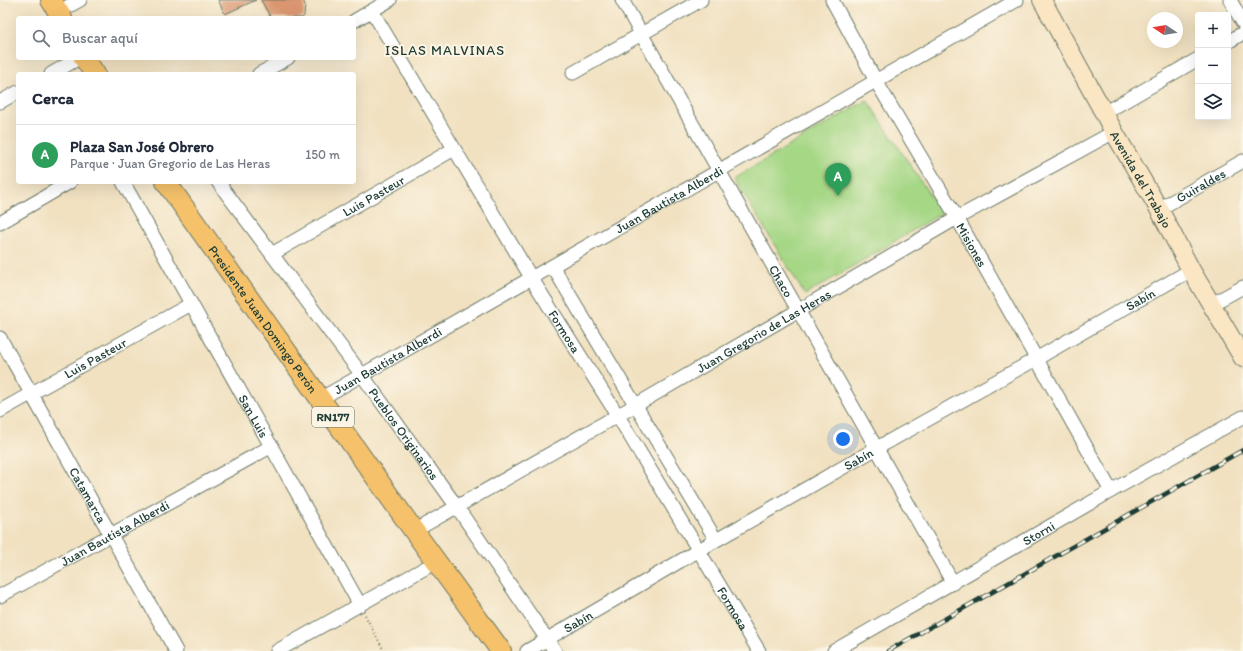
<!DOCTYPE html>
<html lang="es">
<meta charset="utf-8">
<style>
body{margin:0;font-family:Itim,sans-serif;background:#f2f2f3;color:#1f2937}
.controls{position:absolute;right:12px;top:12px;display:grid;overflow:hidden;border-radius:4px;box-shadow:0 4px 16px #0002}
.controls button{width:36px;height:36px;display:grid;place-items:center;padding:0;border:0;border-bottom:1px solid #e0e1e3;background:#fff;color:#1f2937;font:20px sans-serif}
.compass{position:absolute;left:1147px;top:12px;width:36px;height:36px;border-radius:50%;background:#fff;box-shadow:0 4px 16px #0002;rotate:282deg}
.you{position:absolute;left:843px;top:439px;width:14px;height:14px;margin:-10px;border:3px solid #fff;border-radius:50%;background:#1a73e8;box-shadow:0 0 0 6px #1a73e833}
.badge{display:grid;place-items:center;width:26px;height:26px;border-radius:50%;background:#ea580c;color:#fff;font-size:13px;font-weight:700}
.pin{position:absolute;translate:-50% -33px;filter:drop-shadow(0 1px 2px #0008)}
.pin::after{content:'';position:absolute;top:21px;width:14px;height:12px;background:inherit;clip-path:polygon(0 0,100% 0,50% 100%)}
.list{margin:0;padding:0;list-style:none}
h2{display:flex;justify-content:space-between;align-items:center;height:52px;margin:0;padding:0 16px;font-size:17px}
h2 small{font-size:13px;font-weight:400;color:#747a83}
.list li{display:grid;grid-template-columns:26px 1fr auto;gap:12px;align-items:center;box-sizing:border-box;height:60px;padding:0 16px;border-top:1px solid #e0e1e3}
.list b{display:block;font-size:15px;white-space:nowrap}
.list p{margin:0;font-size:13px;white-space:nowrap;color:#747a83}
.list em{font-size:13px;font-style:normal;color:#747a83}
.icon{flex:none;width:22px;height:22px;fill:none;stroke:currentColor;stroke-width:2;stroke-linecap:round;stroke-linejoin:round}
.map{position:relative;flex:none;width:1243px;height:651px;overflow:hidden}
.search{position:absolute;background:#fff;box-shadow:0 4px 16px #0002;left:16px;top:16px;width:340px;height:44px;display:flex;align-items:center;gap:10px;box-sizing:border-box;padding:0 14px;border-radius:4px;color:#747a83;font-size:15px}
.panel{position:absolute;background:#fff;box-shadow:0 4px 16px #0002;left:16px;top:72px;width:340px;height:112px;border-radius:4px}
.map>svg:first-child{display:block}
</style>
<div class="map">
<svg width="1243" height="651" viewBox="0 0 1243 651">
<rect width="100%" height="100%" fill="#fcf5e5"/>
<filter id="ink" filterUnits="userSpaceOnUse"><feTurbulence type="fractalNoise" baseFrequency=".025" numOctaves="2"/><feDisplacementMap in="SourceGraphic" scale="8" xChannelSelector="R" yChannelSelector="G"/><feConvolveMatrix kernelMatrix="1 2 1 2 8 2 1 2 1" color-interpolation-filters="sRGB"/></filter>
<filter id="wash" filterUnits="userSpaceOnUse"><feTurbulence type="fractalNoise" baseFrequency=".012" numOctaves="4" result="noise"/><feDisplacementMap in="SourceGraphic" scale="16" xChannelSelector="R" yChannelSelector="G"/><feGaussianBlur stdDeviation="0.9" result="paint"/><feColorMatrix in="noise" values="0 0 0 0 0 0 0 0 0 0 0 0 0 0 0 0 0 1.4 0 .05"/><feComposite in="paint" operator="in"/></filter>
<g filter="url(#wash)">
<rect width="100%" height="100%" fill="#f1e1c1"/>
<path fill="#a5d785" stroke="#628a5c" d="M867,100L942,213L805,295L734,178Z"/>
<g id="blocks">
<g fill="#da966f">
<path d="M218,0H256L225,14Z"/>
<path d="M261,0H303L305,5L304,16L302,18H271Z"/>
</g>
</g>
</g>
<g filter="url(#ink)">
<use href="#blocks" fill-opacity="0" stroke="#687665" stroke-width="1"/>
<g fill="none" stroke-linecap="round" stroke-linejoin="round">
<g stroke="#687665" stroke-width="15">
<g id="street">
<path id="s1" d="M622,0L953,583"/>
<path id="s2" d="M832,0L876,81L957,218L1111,491"/>
<path d="M1230,0L1243,23"/>
<path id="s3" d="M372,11L532,279L618,416L759,651"/>
<path d="M58,12L80,0"/>
<path d="M354,21L390,0"/>
<path d="M1228,42L1243,33"/>
<path d="M573,73L701,0"/>
<path d="M51,74L79,58"/>
<path d="M259,74L288,58"/>
<path d="M0,102L18,92"/>
<path d="M1104,113L1198,59"/>
<path id="s4" d="M123,182L360,605"/>
<path id="s5" d="M218,182L362,375L457,507L555,651"/>
<path id="s6" d="M1159,209L1243,161"/>
<path d="M0,223L70,182"/>
<path id="s7" d="M272,254L454,149"/>
<path d="M553,267L716,540"/>
<path d="M1212,304L1243,287"/>
<path id="s8" d="M0,338L176,651"/>
<path id="s9" d="M320,399L1017,0"/>
<path id="s10" d="M0,411L191,304"/>
<path id="s11" d="M414,531L636,405L957,218L1114,132"/>
<path id="s12" d="M0,596L272,446"/>
<path d="M277,651L436,562"/>
<path id="s13" d="M527,651L699,550L877,448L1036,359L1191,270"/>
<path id="s14" d="M834,651L1111,491L1243,417"/>
</g>
</g>
<g stroke="#687665" stroke-width="20">
<g id="secondary">
<path id="s15" d="M1042,0L1104,113L1114,132L1159,209L1191,270L1243,358"/>
</g>
</g>
<g stroke="#687665" stroke-width="22">
<g id="primary">
<path d="M51,0L62,18"/>
<path d="M84,58L95,74"/>
<path id="s16" d="M166,182L414,531L501,651"/>
</g>
</g>
<path stroke="#687665" stroke-width="2" stroke-dasharray="1 3" stroke-linecap="butt" d="M365,615L384,651"/>
<use href="#street" stroke="#fff" stroke-width="13"/>
<use href="#secondary" stroke="#fbe6c4" stroke-width="18"/>
<use href="#primary" stroke="#f5c16b" stroke-width="20"/>
<g stroke="#1f3d34" stroke-width="4.5">
<path id="rail" d="M888,651L1243,450"/>
</g>
<use href="#rail" stroke="#fcf5e5" stroke-width="3" stroke-dasharray="9" stroke-linecap="butt"/>
</g>
</g>
<g text-anchor="middle" stroke-width="4" stroke-linejoin="round" paint-order="stroke">
<rect fill="#fcf5e5" stroke="#617469" stroke-width="1" x="312" y="407" width="42" height="20" rx="3"/>
<g font-size="12" font-weight="bold" fill="#1f3d34">
<text x="333" y="421">RN177</text>
</g>
<g font-size="13" fill="#1f3d34" stroke="#fcf5e5">
<text dy="5" stroke="none"><textPath href="#s15" startOffset="205">Avenida del Trabajo</textPath></text>
<text dy="5" stroke="none"><textPath href="#s6" startOffset="48">Guiraldes</textPath></text>
<text dy="5" stroke="none"><textPath href="#s7" startOffset="117">Luis Pasteur</textPath></text>
<text dy="5" stroke="none"><textPath href="#s9" startOffset="402">Juan Bautista Alberdi</textPath></text>
<text dy="5" stroke="none"><textPath href="#s2" startOffset="282">Misiones</textPath></text>
<text dy="5" stroke="none"><textPath href="#s1" startOffset="323">Chaco</textPath></text>
<text dy="5" stroke="none"><textPath href="#s13" startOffset="707">Sabín</textPath></text>
<text dy="5" stroke="none"><textPath href="#s16" startOffset="168">Presidente Juan Domingo Perón</textPath></text>
<text dy="5" stroke="none"><textPath href="#s3" startOffset="374">Formosa</textPath></text>
<text dy="5" stroke="none"><textPath href="#s11" startOffset="403">Juan Gregorio de Las Heras</textPath></text>
<text dy="5" stroke="none"><textPath href="#s10" startOffset="109">Luis Pasteur</textPath></text>
<text dy="5" stroke="none"><textPath href="#s9" startOffset="78">Juan Bautista Alberdi</textPath></text>
<text dy="5" stroke="none"><textPath href="#s4" startOffset="268">San Luis</textPath></text>
<text dy="5" stroke="none"><textPath href="#s5" startOffset="313">Pueblos Originarios</textPath></text>
<text dy="5" stroke="none"><textPath href="#s13" startOffset="383">Sabín</textPath></text>
<text dy="5" stroke="none"><textPath href="#s8" startOffset="180">Catamarca</textPath></text>
<text dy="5" stroke="none"><textPath href="#s12" startOffset="131">Juan Bautista Alberdi</textPath></text>
<text dy="5" stroke="none"><textPath href="#s14" startOffset="236">Storni</textPath></text>
<text dy="5" stroke="none"><textPath href="#s3" startOffset="698">Formosa</textPath></text>
<text dy="5" stroke="none"><textPath href="#s13" startOffset="59">Sabín</textPath></text>
</g>
<g font-size="14" letter-spacing="1" fill="#1f3d34" stroke="#fcf5e5">
<text x="445" y="55">ISLAS MALVINAS</text>
</g>
</g>
</svg>
<div class="controls">
<button>+</button>
<button>−</button>
<button><svg class="icon" aria-label="layers" viewBox="0 0 24 24"><path d="M12 4l9 5-9 5-9-5zM3 14l9 5 9-5"/></svg></button>
</div>
<svg class="compass" viewBox="-18 -18 36 36"><path d="M0-13l5 13h-10z" fill="#e53935"/><path d="M0 13l5-13h-10z" fill="#747a83"/></svg>
<div class="you"></div>
<div class="pin badge" style="left:838px;top:196px;background:#2e9e5b">A</div>
<div class="search"><svg class="icon" aria-label="search" viewBox="0 0 24 24"><circle cx="10" cy="10" r="6"/><path d="M15 15l6 6"/></svg>Buscar aquí</div>
<section class="panel">
<h2>Cerca<small></small></h2>
<ul class="list">
<li><span class="badge" style="background:#2e9e5b">A</span><div><b>Plaza San José Obrero</b><p>Parque · Juan Gregorio de Las Heras</p></div><em>150 m</em></li>
</ul>
</section>
</div>
